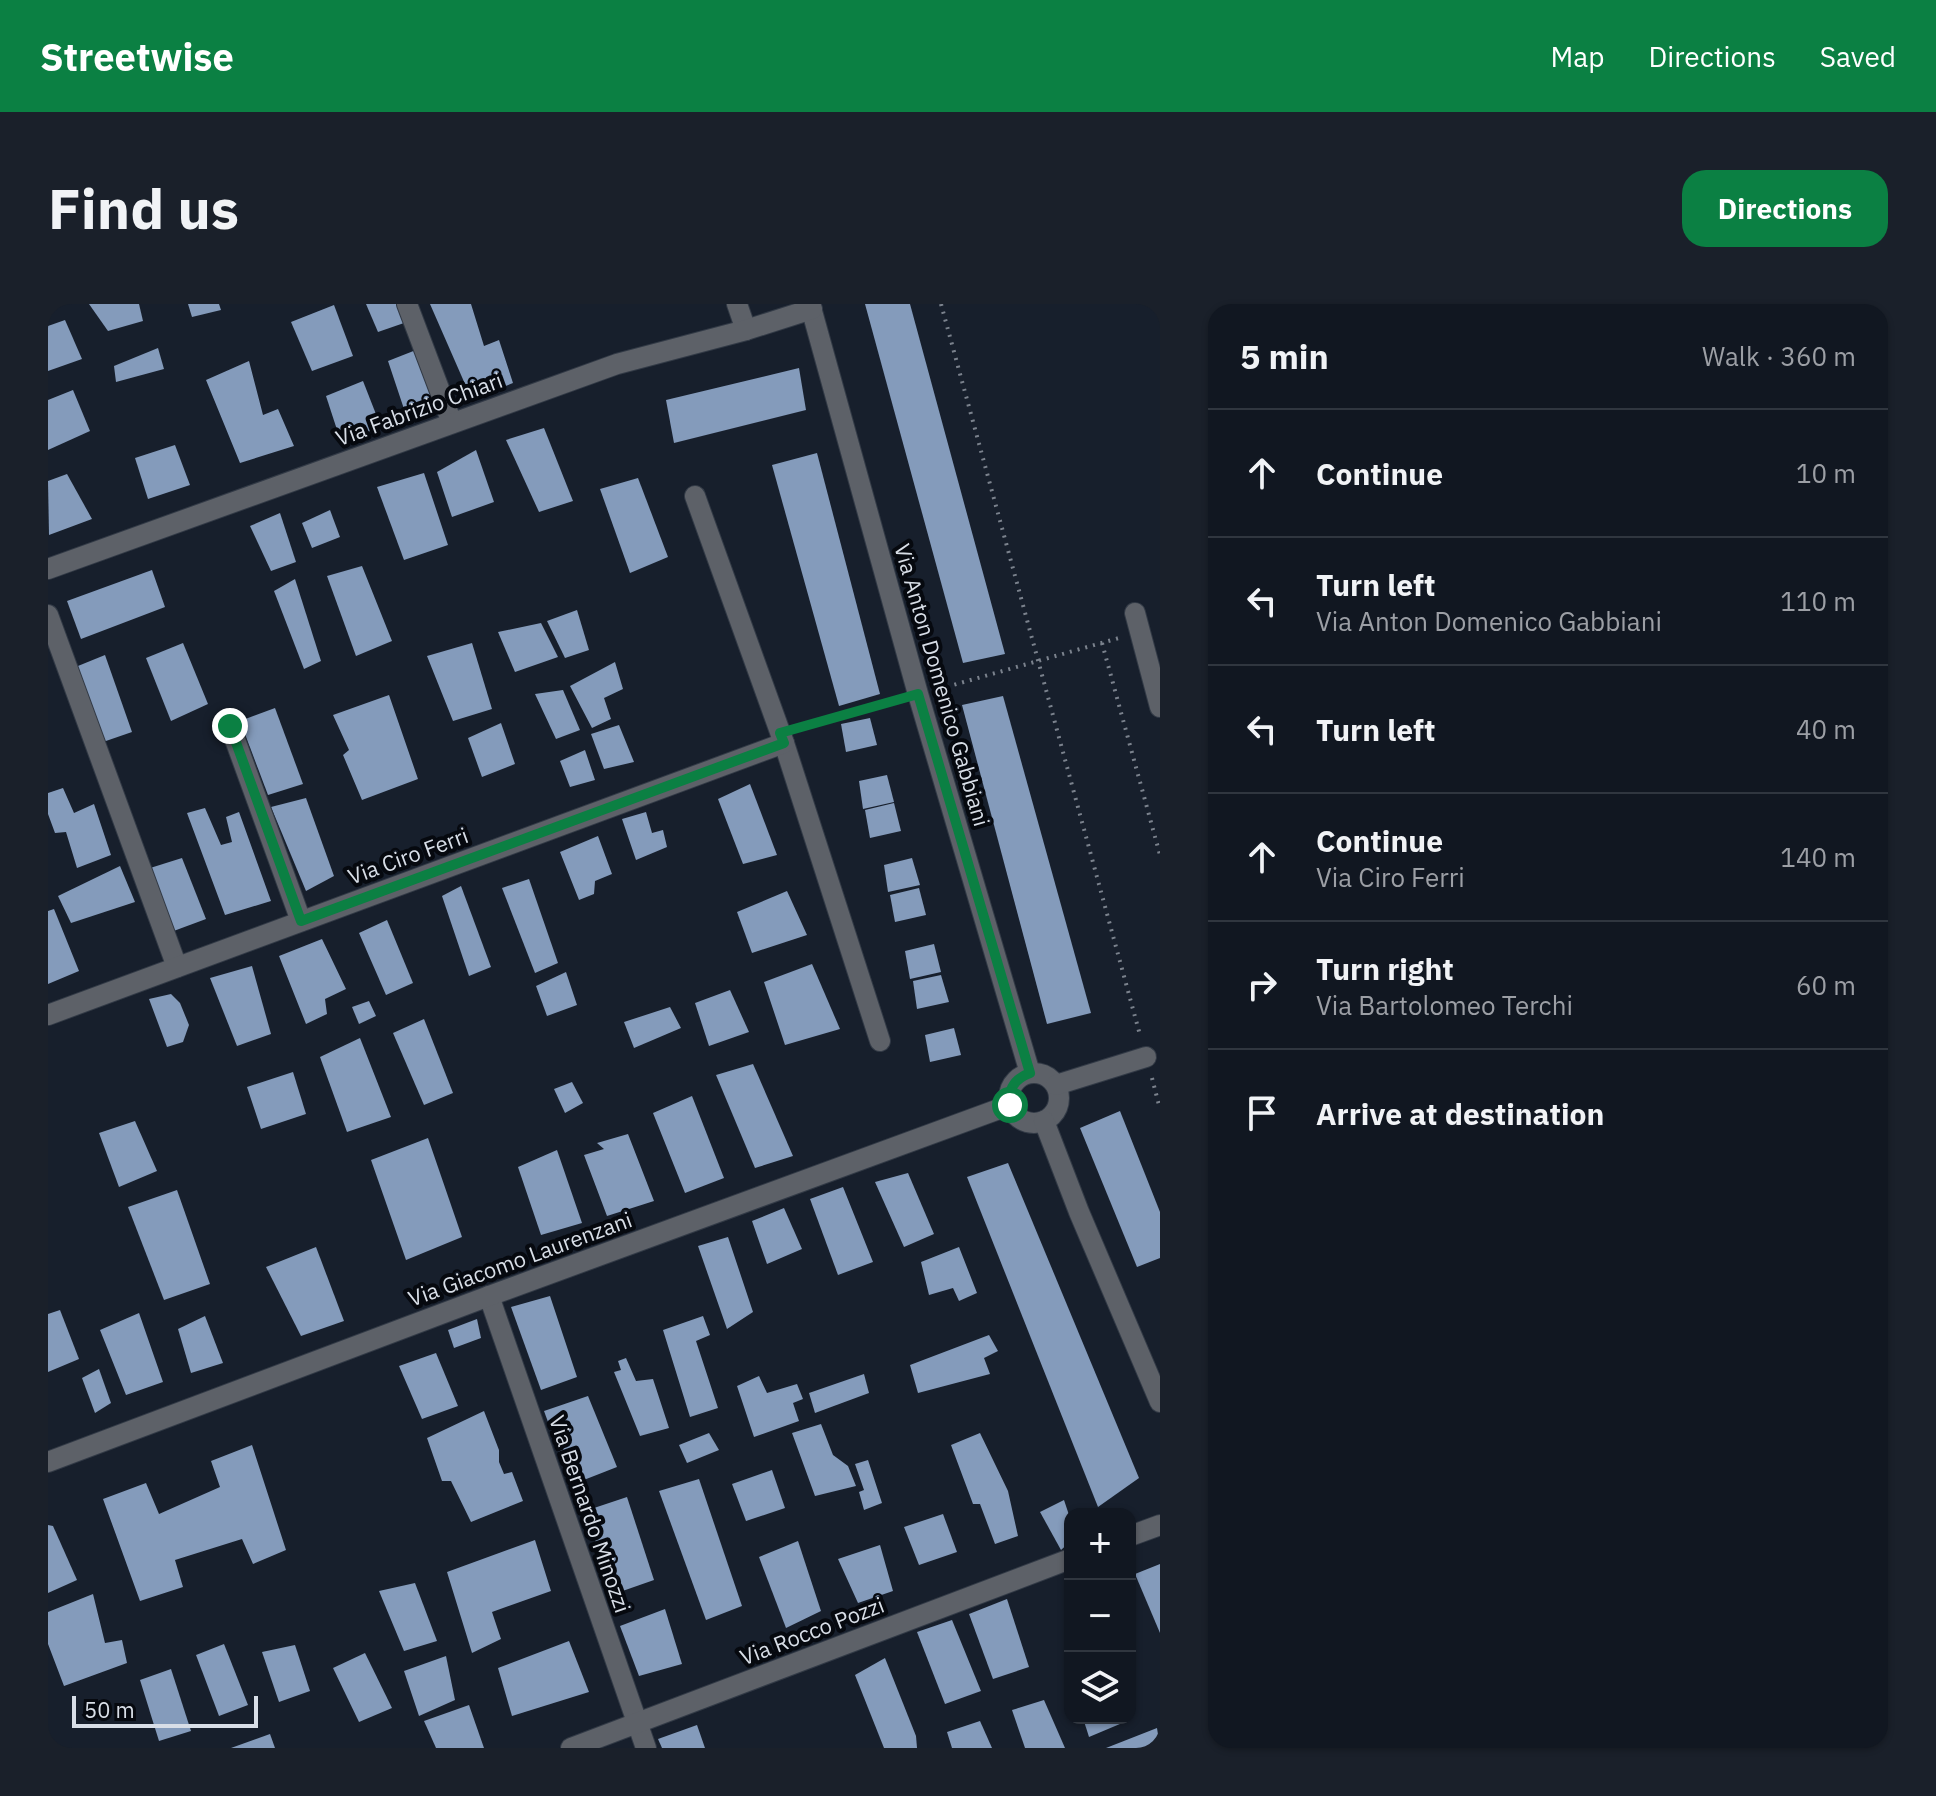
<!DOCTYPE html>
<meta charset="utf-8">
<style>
body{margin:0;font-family:"IBM Plex Sans",sans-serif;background:#1a202a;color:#f1f3f6}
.controls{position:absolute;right:24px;bottom:24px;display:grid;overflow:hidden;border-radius:16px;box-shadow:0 2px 6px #0004}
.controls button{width:72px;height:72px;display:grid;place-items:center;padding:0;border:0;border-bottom:2px solid #30363f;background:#111721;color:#f1f3f6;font:40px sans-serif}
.scale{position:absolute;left:24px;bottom:20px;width:186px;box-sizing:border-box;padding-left:8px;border:4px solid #d8dee7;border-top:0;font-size:22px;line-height:28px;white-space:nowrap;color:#d8dee7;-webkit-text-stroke:6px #06090f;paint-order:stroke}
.stop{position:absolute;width:24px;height:24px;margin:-18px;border:6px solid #0b8043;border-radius:50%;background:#fff}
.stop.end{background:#0b8043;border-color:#fff;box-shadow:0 2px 8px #0008}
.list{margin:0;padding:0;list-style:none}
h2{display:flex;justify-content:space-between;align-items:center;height:104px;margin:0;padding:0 32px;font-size:34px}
h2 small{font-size:26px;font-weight:400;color:#9c9fa5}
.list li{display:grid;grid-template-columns:52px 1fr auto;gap:24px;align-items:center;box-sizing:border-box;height:128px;padding:0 32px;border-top:2px solid #30363f}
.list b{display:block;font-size:30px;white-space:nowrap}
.list p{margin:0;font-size:26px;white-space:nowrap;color:#9c9fa5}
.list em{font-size:26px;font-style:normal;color:#9c9fa5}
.icon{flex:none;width:44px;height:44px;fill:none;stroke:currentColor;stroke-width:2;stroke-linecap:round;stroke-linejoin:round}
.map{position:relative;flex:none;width:1112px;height:1444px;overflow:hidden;border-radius:24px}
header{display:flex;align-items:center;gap:48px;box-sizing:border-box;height:112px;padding:0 40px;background:#0b8043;color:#fff}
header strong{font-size:38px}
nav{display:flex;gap:44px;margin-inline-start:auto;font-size:28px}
.intro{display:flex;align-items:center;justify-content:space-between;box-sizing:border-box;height:192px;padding:0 48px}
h1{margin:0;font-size:56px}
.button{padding:20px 36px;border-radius:24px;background:#0b8043;color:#fff;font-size:28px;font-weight:700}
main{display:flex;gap:48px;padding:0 48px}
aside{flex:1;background:#111721;border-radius:24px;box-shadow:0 2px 6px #0004}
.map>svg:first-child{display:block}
</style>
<header>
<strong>Streetwise</strong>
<nav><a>Map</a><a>Directions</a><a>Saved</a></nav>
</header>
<div class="intro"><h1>Find us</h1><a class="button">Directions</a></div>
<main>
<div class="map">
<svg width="1112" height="1444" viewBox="0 0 1112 1444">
<rect width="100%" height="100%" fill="#171f2c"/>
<g fill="#849bbb">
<path d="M41,0H91L95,17L60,27Z"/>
<path d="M140,0H171L173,6L144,13Z"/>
<path d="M318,0H348L356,19L330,28Z"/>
<path d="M382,0H423L436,42L451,36L465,79L424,96Z"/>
<path d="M817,0H862L957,350L915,359Z"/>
<path d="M286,1L305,52L264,67L243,18Z"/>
<path d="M17,16L34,55L0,67V22Z"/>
<path d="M110,44L116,65L68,78L66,62Z"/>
<path d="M368,46L390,105L360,117L340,57Z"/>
<path d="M201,57L215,111L230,105L246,142L192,159L158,76Z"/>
<path d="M751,64L758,106L626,139L618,96Z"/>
<path d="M315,77L333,123L293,138L278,92Z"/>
<path d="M25,86L42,127L0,146V96Z"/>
<path d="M496,124L525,197L491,208L458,136Z"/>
<path d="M127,141L142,181L100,195L87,154Z"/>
<path d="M428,146L446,198L404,213L389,168Z"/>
<path d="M769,149L832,390L791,402L724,161Z"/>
<path d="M376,169L400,241L356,256L329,183Z"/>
<path d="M19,170L44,215L1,231L0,177Z"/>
<path d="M590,174L620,253L582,269L552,185Z"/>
<path d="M282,206L292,233L264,244L254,219Z"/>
<path d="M232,209L248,258L223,267L202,222Z"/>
<path d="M314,262L344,337L308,352L279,272Z"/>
<path d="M104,266L117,303L33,335L19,297Z"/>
<path d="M247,275L273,357L256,365L226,287Z"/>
<path d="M529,306L541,346L517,354L499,317Z"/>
<path d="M493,319L510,353L467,368L450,328Z"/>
<path d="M135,339L160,400L123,417L98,354Z"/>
<path d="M424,339L444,405L405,417L379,352Z"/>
<path d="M57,351L84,428L55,438L25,364Z"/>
<path d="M567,358L575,385L556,394L563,415L544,424L522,382Z"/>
<path d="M515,386L532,426L508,435L487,390Z"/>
<path d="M341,391L370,475L314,496L295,451L301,446L285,411Z"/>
<path d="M955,392L1043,709L999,720L914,401Z"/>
<path d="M227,404L255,480L220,491L192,417Z"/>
<path d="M822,414L829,441L798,448L793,420Z"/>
<path d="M453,419L467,460L434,473L420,434Z"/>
<path d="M571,421L586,458L556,465L543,430Z"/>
<path d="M537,446L547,476L522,483L512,457Z"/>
<path d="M839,471L846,498L815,505L811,477Z"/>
<path d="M702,480L729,551L695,560L670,495Z"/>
<path d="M15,484L26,509L46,500L63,551L29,564L18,528L7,529L0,510V489Z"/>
<path d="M258,494L286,572L258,587L223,503Z"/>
<path d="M846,499L853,527L822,534L817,506Z"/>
<path d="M157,504L173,541L184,538L178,513L191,508L223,597L177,611L139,509Z"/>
<path d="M598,508L604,529L615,526L619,543L588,556L574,515Z"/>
<path d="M550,532L564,570L547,577L546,590L531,596L512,548Z"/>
<path d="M134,554L158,615L123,628L99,565Z"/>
<path d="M864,554L872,581L840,588L836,561Z"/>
<path d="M72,562L87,598L23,619L10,592Z"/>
<path d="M481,575L510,659L487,669L454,584Z"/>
<path d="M413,582L443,663L421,672L394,592Z"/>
<path d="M871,584L878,611L847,618L842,591Z"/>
<path d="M739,587L759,631L704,649L689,608Z"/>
<path d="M6,605L31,667L0,680V607Z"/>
<path d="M339,616L365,679L338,691L311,629Z"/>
<path d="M274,635L298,685L277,695L279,710L258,720L231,652Z"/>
<path d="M886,640L893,668L862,675L857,647Z"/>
<path d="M764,660L792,725L737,741L716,678Z"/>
<path d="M204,662L223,730L189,742L162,674Z"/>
<path d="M518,668L529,701L499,712L488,682Z"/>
<path d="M893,671L901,698L869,705L865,677Z"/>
<path d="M682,686L701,728L661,742L647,699Z"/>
<path d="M123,690L132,699L141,721L135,738L119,743L101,695Z"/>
<path d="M321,697L328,712L311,720L304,703Z"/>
<path d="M622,703L633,724L586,744L576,718Z"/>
<path d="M376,715L405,789L376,801L345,729Z"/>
<path d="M906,724L913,751L882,758L877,731Z"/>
<path d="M312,734L343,813L299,828L272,753Z"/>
<path d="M705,760L745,852L707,864L668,771Z"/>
<path d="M245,768L258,810L213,825L199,783Z"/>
<path d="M524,778L535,799L517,809L506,785Z"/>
<path d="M644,792L676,874L637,889L605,809Z"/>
<path d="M1072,807L1112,908V954L1089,963L1032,824Z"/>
<path d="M87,817L109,867L71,883L51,829Z"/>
<path d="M580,830L606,897L559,912L536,851L556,845L549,839Z"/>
<path d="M380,834L414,933L358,956L323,856Z"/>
<path d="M509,846L534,919L493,931L470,863Z"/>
<path d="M960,859L1091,1174L1050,1203L919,873Z"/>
<path d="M860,869L886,930L856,943L827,878Z"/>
<path d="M795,883L825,958L790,971L762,895Z"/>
<path d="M129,886L162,980L116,996L80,903Z"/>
<path d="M736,904L754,945L719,960L704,917Z"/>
<path d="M680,933L705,1008L679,1025L650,942Z"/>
<path d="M268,943L296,1017L253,1032L218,963Z"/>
<path d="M911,943L929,989L911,997L905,984L881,991L873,958Z"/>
<path d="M502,992L529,1073L493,1086L463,1003Z"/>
<path d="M12,1006L31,1055L0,1068V1010Z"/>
<path d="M91,1009L115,1078L78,1091L52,1026Z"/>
<path d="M157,1012L175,1059L143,1069L130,1025Z"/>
<path d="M655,1012L662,1031L648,1037L670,1104L642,1113L615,1026Z"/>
<path d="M429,1015L433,1034L406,1044L400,1026Z"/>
<path d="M941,1031L950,1047L936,1054L942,1070L870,1089L862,1061Z"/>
<path d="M388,1049L410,1102L374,1115L351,1062Z"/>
<path d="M578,1054L588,1077L605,1075L621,1124L592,1132L566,1068L573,1066L570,1057Z"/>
<path d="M51,1065L63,1099L47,1109L34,1074Z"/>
<path d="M816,1070L821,1089L767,1109L761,1089Z"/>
<path d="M711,1072L719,1089L749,1080L755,1095L745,1099L751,1117L706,1133L689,1082Z"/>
<path d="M540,1092L569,1163L523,1181L496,1107Z"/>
<path d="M436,1107L451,1146V1158L456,1170L464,1168L475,1197L423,1218L403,1177H394L379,1134Z"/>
<path d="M773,1120L785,1151L800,1162L808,1182L767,1192L744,1129Z"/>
<path d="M661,1129L671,1146L639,1159L631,1141Z"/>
<path d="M932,1129L960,1187L970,1232L947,1240L932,1200H925L903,1141Z"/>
<path d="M204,1141L238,1246L205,1260L194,1235L127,1256L135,1283L92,1297L55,1195L98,1179L111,1210L172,1183L163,1157Z"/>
<path d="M820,1156L834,1199L816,1206L811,1188L816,1186L807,1160Z"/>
<path d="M724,1166L737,1204L698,1217L684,1180Z"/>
<path d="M651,1175L694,1302L658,1316L611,1187Z"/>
<path d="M579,1193L606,1276L566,1290L537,1207Z"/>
<path d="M1016,1196L1022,1214V1238L1013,1246L992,1208Z"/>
<path d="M895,1210L909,1248L871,1261L856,1223Z"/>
<path d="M0,1221L5,1222L29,1276L0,1289Z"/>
<path d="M487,1236L503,1287L444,1308L453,1335L424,1349L399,1268Z"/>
<path d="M750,1237L773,1307L738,1324L711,1253Z"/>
<path d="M832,1241L845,1287L810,1299L790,1255Z"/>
<path d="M1112,1260V1329L1087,1270Z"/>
<path d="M367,1279L389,1337L356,1347L331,1287Z"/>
<path d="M45,1290L57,1339L74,1336L79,1359L16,1382L0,1340V1308Z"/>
<path d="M959,1295L981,1363L945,1375L921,1310Z"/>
<path d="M617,1305L634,1360L591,1372L572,1322Z"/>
<path d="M904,1316L933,1387L897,1400L869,1328Z"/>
<path d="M521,1337L541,1388L464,1412L450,1364Z"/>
<path d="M176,1340L200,1401L171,1412L148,1351Z"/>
<path d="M247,1341L262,1387L231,1398L214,1348Z"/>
<path d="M317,1349L344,1404L311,1418L285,1364Z"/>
<path d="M398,1352L407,1396L371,1412L356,1367Z"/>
<path d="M837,1354L868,1432L869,1444H836L807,1371Z"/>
<path d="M123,1365L143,1427L111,1437L92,1376Z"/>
<path d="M996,1396L1017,1444H977L964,1406Z"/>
<path d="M421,1401L436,1444H388L376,1417Z"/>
<path d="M1035,1414H1078L1079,1417L1041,1433Z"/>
<path d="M932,1417L944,1444H904L899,1428Z"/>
<path d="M649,1421L657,1444H614L610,1435Z"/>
<path d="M1109,1424L1112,1444H1058Z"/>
<path d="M222,1430L227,1444H183Z"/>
</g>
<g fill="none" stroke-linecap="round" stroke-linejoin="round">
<g stroke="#323a46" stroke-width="22">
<g id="minor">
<path d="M359,0L404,119"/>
<path d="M689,0L698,26"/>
<path d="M762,0L870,390L982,769"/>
<path d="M647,192L736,439L832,737"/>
<path d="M0,265L569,60L698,26L764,5"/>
<path d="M1087,309L1112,403"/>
<path d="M0,311L129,663"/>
<path d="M182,422L253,617"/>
<path d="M0,711L736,439"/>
<circle cx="986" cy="794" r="25"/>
<path d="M1008,781L1098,753"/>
<path d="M996,817L1031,908L1112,1098"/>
<path d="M441,992L598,1444"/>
<path d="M0,1158L441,992L962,801"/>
<path d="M1082,1232L1112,1221"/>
<path d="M523,1444L1022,1255"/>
</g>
</g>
<g stroke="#7b828d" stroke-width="4" stroke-dasharray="2 6" stroke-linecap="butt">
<path d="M893,0L1092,731"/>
<path d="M1054,339L1112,551"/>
<path d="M891,385L1071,334"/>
<path d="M752,423L851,396"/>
<path d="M1104,774L1112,805"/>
</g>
<use href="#minor" stroke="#5d6168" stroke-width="20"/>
</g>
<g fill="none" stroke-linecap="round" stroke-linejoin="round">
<path stroke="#0b8043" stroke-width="10" d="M182,422L253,617L736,439L732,429L870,390L982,769C966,775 960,785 962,801"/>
</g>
<g text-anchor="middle" stroke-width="8" stroke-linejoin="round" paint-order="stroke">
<g font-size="22" fill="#d8dee7" stroke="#06090f">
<text transform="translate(371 105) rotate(-20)" y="8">Via Fabrizio Chiari</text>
<text transform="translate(894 381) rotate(74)" y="8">Via Anton Domenico Gabbiani</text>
<text transform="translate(360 552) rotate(-20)" y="8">Via Ciro Ferri</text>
<text transform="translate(472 955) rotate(-20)" y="8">Via Giacomo Laurenzani</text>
<text transform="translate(542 1210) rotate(71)" y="8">Via Bernardo Minozzi</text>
<text transform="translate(764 1327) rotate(-21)" y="8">Via Rocco Pozzi</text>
</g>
</g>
</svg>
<div class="controls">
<button>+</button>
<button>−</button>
<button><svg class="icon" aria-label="layers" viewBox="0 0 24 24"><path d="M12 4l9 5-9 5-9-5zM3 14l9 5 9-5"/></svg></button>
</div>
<div class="scale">50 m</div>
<div class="stop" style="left:962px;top:801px"></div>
<div class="stop end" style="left:182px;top:422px"></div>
</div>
<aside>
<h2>5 min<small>Walk · 360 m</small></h2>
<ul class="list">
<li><svg class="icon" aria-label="ahead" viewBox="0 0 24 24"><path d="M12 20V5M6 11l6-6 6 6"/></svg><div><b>Continue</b></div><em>10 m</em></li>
<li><svg class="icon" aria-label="left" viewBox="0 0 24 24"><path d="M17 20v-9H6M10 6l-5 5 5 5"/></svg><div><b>Turn left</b><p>Via Anton Domenico Gabbiani</p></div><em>110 m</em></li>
<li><svg class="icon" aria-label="left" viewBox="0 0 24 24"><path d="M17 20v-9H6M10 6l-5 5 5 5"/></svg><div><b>Turn left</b></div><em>40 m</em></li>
<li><svg class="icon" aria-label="ahead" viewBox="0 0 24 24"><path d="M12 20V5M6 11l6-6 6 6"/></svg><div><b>Continue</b><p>Via Ciro Ferri</p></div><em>140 m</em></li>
<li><svg class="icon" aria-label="right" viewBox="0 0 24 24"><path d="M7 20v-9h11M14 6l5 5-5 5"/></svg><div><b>Turn right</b><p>Via Bartolomeo Terchi</p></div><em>60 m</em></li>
<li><svg class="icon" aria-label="arrive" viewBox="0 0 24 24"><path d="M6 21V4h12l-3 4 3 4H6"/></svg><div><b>Arrive at destination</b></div></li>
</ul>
</aside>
</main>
